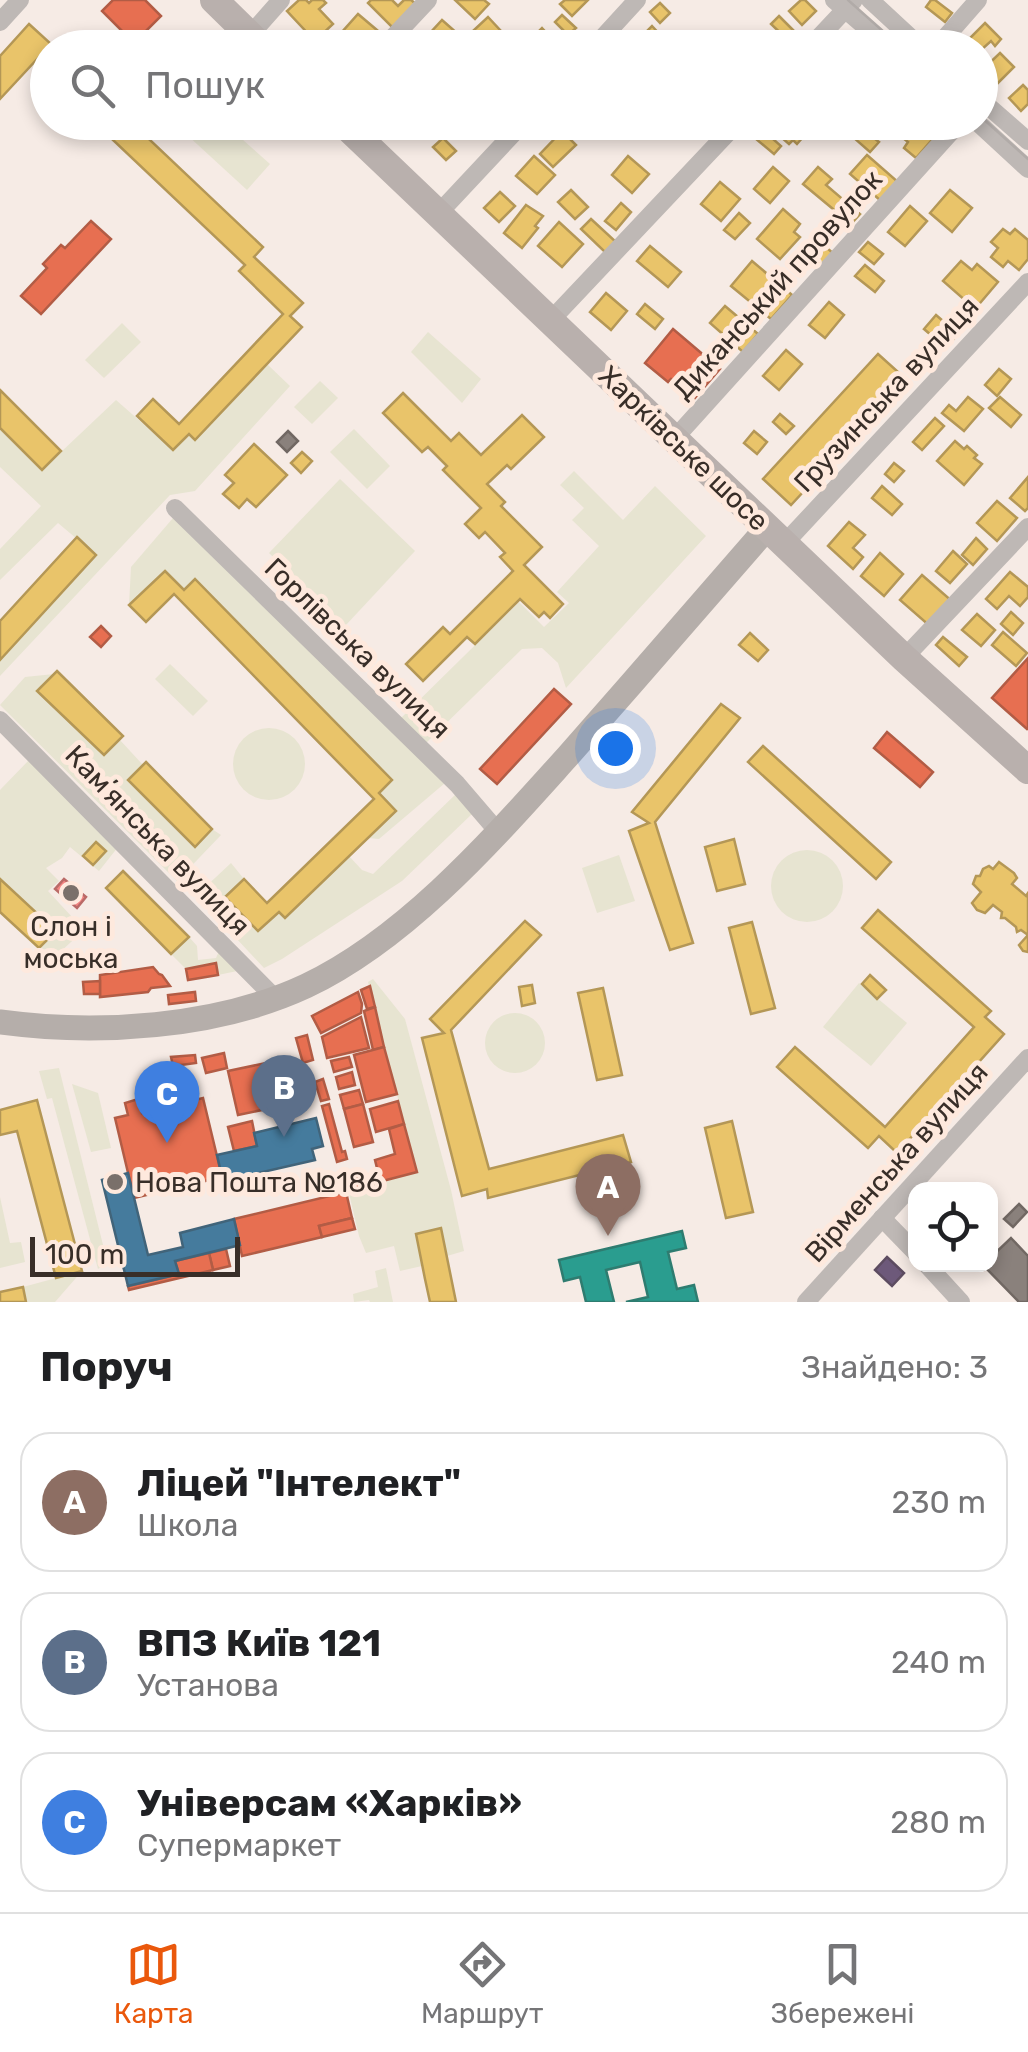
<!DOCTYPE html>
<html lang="uk">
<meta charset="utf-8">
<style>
body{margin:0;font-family:Rubik,sans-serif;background:#f6f6f6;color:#202124}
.controls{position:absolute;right:30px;bottom:30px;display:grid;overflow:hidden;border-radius:20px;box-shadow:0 5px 15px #0003}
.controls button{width:90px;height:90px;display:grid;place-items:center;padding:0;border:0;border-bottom:2px solid #e0e0e0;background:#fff;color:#202124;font:50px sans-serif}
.scale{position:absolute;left:30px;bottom:25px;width:210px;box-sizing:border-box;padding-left:10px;border:5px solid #382e28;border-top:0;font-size:28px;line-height:35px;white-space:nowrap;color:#382e28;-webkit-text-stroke:8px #fee9dd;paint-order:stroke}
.you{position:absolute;left:615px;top:748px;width:35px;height:35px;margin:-25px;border:8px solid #fff;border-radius:50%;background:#1a73e8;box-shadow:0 0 0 15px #1a73e833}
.badge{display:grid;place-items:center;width:65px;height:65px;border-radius:50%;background:#ea580c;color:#fff;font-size:32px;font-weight:700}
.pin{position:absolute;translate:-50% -82px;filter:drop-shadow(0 2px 5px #0008)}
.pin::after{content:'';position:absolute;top:52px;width:35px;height:30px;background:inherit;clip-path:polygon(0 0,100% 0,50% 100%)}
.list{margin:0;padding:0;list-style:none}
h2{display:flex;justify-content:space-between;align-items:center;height:130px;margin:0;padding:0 40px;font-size:42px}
h2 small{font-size:32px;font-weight:400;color:#757577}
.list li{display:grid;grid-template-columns:65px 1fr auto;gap:30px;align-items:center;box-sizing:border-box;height:140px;margin:0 20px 20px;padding:0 20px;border:2px solid #e0e0e0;border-radius:30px}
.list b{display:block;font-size:38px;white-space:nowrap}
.list p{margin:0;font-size:32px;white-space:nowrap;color:#757577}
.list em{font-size:32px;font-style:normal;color:#757577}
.icon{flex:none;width:55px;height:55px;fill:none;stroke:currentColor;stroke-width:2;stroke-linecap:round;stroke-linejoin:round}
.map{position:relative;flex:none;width:1028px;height:1302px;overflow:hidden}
.search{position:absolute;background:#fff;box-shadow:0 5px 15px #0003;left:30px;right:30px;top:30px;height:110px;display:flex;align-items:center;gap:25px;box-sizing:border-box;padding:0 35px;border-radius:55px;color:#757577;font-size:38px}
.sheet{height:610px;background:#fff}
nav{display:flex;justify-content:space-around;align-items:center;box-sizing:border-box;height:140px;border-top:2px solid #e0e0e0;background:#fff;font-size:28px;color:#757577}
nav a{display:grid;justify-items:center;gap:5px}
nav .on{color:#ea580c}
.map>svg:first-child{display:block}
</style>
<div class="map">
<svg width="1028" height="1302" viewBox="0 0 1028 1302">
<rect width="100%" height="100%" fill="#f6ebe5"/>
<g fill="#e7e4d1">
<path d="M174,123H224L270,164L247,190Z"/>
<path d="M122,323L141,342L104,378L85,360Z"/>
<path d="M428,332L481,379L462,403L411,352Z"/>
<path d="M267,364L290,386L195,491L170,495L0,676V660L96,555L58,523L0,580V549L41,506L0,467V428L42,470L116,400L173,450Z"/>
<path d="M320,381L338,398L312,424L294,407Z"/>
<path d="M354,429L390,466L367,489L330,452Z"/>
<path d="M574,471L623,520L655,486L706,536L566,688L558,663L542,648L522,649L425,744L401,718L519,602L544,627L569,603L557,592L599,546L572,520L584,508L560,485Z"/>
<path d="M340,479L415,551L345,626L269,553Z"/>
<path d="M173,518L445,783L379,839L368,838L379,793L391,780L196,579L184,590L164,571L129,605L131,567Z"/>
<path d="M170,664L208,701L193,716L155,679Z"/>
<path d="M54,674L38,691L103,755L119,739L143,765L128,781L194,846L212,829L221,835L177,881L0,705L25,677Z"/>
<circle cx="269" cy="764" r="36"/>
<path d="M30,759L118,847L99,871L70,847L62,858L46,868L59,881L48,891L84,930L58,954L39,948L55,930L0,879V790Z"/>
<path d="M456,794L472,814L402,881L282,959L264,968L207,907L200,892L231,863L244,879L226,898L259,931L279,912L286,917L349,856L362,870L373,874Z"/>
<circle cx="807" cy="886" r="36"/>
<path d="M619,855L635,901L597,913L582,868Z"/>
<path d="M189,937L197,946L198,960L216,958L220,949L242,970L218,975L216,963L186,969L171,954Z"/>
<path d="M373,979L405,1019L451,1190L464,1251L447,1256L440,1228L416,1233L422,1266L400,1271L394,1246L366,1253L359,1236L348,1189L417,1172L368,982Z"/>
<path d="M859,983L907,1023L871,1066L823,1027Z"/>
<circle cx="515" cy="1043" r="30"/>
<path d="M59,1068L107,1261L98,1269L52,1098L47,1099L39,1071Z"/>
<path d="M72,1084L98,1093L111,1148L91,1152Z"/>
<path d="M0,1197L10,1243L21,1242L25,1262L0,1268Z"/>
<path d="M386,1268L393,1302H370L369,1300L354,1302L353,1294L378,1287L375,1271Z"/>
<path d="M82,1271L55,1302H26L23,1287Z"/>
</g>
<g fill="#e9c46a" stroke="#b49756" stroke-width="2.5">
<path d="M299,0H306L309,3L312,0H323L326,3L319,9L333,24L315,41L287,11Z"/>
<path d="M371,0H392L398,6L404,0H411L416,4L393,28L368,3Z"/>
<path d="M455,0H484L489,4L475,19Z"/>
<path d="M565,0H588L572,16L560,4Z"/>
<path d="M801,0H805L816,11L802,25L789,11Z"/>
<path d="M931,0H935L952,13L945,22L926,7Z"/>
<path d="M660,3L670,13L660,23L650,12Z"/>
<path d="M358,14L384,36L374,48H360L342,32Z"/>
<path d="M562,15L576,28L568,35L555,22Z"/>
<path d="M779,16L804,41L796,48L771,24Z"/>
<path d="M488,17L500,30L487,43L474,30Z"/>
<path d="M442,20L458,34L446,46L431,32Z"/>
<path d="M985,23L1001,39L995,46L991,41L980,51V48H973L967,41Z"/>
<path d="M29,24L51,44L0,99V56Z"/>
<path d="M652,26L665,40L657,48H630Z"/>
<path d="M542,28L557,44L553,48H537L530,40Z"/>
<path d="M1000,53L1014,67L992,89L980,78V72Z"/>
<path d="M1023,85L1028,90V104L1021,111L1009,98Z"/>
<path d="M94,122H131L263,247L254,257L303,303L290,316L302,327L195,440L189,434L173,450L137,416L153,399L179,424L283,314L239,271L245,265Z"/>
<path d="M776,122H804L811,128L797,144L793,140L789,144L781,137L785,133L775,124Z"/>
<path d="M906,122H938L943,127L916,158L904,148L908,142L897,133Z"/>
<path d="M756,124L781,146L774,154L749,133Z"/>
<path d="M862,129L879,142L870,152L854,138Z"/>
<path d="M562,131L576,145L553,167L540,154Z"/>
<path d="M443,138L456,151L446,160L433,147Z"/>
<path d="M867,155L898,182L881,201L850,174Z"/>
<path d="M534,156L555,175L537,194L516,176Z"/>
<path d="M628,156L649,174L632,193L612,175Z"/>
<path d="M773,167L789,181L770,203L754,189Z"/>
<path d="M818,167L832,179L826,185L860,214L851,224L803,184Z"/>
<path d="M720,182L740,199L721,221L701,204Z"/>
<path d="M571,190L588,207L575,219L558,202Z"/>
<path d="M950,190L972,208L952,232L930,213Z"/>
<path d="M500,192L515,206L499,222L484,208Z"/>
<path d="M621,203L631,212L616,230L605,221Z"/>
<path d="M526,205L543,216L535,226L538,228L522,248L504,233Z"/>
<path d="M910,206L927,221L905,246L888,232Z"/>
<path d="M783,209L800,224L794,232L800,237L780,259L757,239Z"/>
<path d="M739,213L750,223L735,239L724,230Z"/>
<path d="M591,219L616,242L606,253L581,229Z"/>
<path d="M559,222L583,244L562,267L538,246Z"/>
<path d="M1003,229L1010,234L1015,229L1028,240V259L1019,270L1008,261L1003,267L991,257L998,248L991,242Z"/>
<path d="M817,239L835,255L822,270L804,254Z"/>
<path d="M868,242L883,254L874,264L859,252Z"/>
<path d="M650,246L681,272L668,287L637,261Z"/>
<path d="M752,261L792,295L771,319L731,286Z"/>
<path d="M961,261L972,270L977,264L998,282L975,309L943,281Z"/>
<path d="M865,265L884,281L875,292L855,276Z"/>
<path d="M606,293L627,311L611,330L590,312Z"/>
<path d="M829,302L844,315L825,338L809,325Z"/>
<path d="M645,304L663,319L655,329L637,314Z"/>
<path d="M725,306L758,334L743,352L710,323Z"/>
<path d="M936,315L958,334L946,348L924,329Z"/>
<path d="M786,350L802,364L779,390L763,376Z"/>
<path d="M878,354L907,380L791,505L763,479Z"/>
<path d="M999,369L1011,379L997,396L985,385Z"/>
<path d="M0,390L61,451L42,470L0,428Z"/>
<path d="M403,393L451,441L459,433L481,455L522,415L544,437L511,469L507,465L487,484L505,502L501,506L542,547L524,565L563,604L550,618L544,612L539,617L520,599L475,644L467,637L423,681L406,664L443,627L450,634L513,571L500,557L505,553L485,532L479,538L465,524L481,508L443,470L447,466L428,447L422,452L383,413Z"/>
<path d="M968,397L983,409L964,431L942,413L949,405L956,411Z"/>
<path d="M1000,397L1021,415L1011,427L989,408Z"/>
<path d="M780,414L794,426L786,434L773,422Z"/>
<path d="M935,418L944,426L922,450L913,442Z"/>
<path d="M754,431L767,442L757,454L744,443Z"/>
<path d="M955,441L964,449L967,446L977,455L974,458L982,464L964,485L937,461Z"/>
<path d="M254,444L287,475L256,507L247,499L239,508L223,494L234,483L225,475Z"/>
<path d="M302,452L312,461L301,473L291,463Z"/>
<path d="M894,463L904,471L894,482L885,474Z"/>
<path d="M1028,477V508L1025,511L1010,498Z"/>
<path d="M882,486L902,504L892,515L872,498Z"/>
<path d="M997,501L1017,518L997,541L977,523Z"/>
<path d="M849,522L865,535L853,548L863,557L853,569L828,546Z"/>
<path d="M77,537L96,555L0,660V621Z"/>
<path d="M976,538L987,549L973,565L962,555Z"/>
<path d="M953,551L967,564L950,583L936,571Z"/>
<path d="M880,553L903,574L884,596L861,576Z"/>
<path d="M165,571L184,590L195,579L392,780L379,793L396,811L285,918L279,912L258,931L225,897L244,879L267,903L374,799L174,594L146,622L129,605Z"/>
<path d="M1010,572L1028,587V597L1020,606L1009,596L997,609L986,599Z"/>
<path d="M922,575L953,602L931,627L900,600Z"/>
<path d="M1011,612L1023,623L1013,635L1001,624Z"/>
<path d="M977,614L995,630L981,646L962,630Z"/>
<path d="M1003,632L1027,653L1016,666L992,645Z"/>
<path d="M750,633L768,650L758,661L739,645Z"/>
<path d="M943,637L967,657L959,666L936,645Z"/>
<path d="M57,671L123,736L104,755L37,691Z"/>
<path d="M721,704L740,718L655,822L693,943L670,950L629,831L649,823L632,812Z"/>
<path d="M763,746L891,862L876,879L748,762Z"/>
<path d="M146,762L212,829L195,847L128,780Z"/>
<path d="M734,839L745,884L717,891L705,847Z"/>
<path d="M96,842L106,851L93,865L83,856Z"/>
<path d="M999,862L1014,873L1017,878L1012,884L1026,896L1028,893V952L1023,951L1019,945L1028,935L1021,930L1017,932L1016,927L1005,918H1001L1002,912L993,905L985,913L977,910L972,903L981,892L973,884L976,876H980L983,869L989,866L993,869Z"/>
<path d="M123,871L189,937L171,954L106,888Z"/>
<path d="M0,879L56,931L39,948L0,912Z"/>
<path d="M878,910L991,1011L985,1017L1004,1034L897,1153L879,1136L868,1148L777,1067L795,1047L885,1127L974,1027L862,928Z"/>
<path d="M525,921L541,935L451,1030L489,1169L623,1135L631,1162L488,1198L487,1189L462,1196L422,1038L444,1033L430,1019Z"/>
<path d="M752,922L775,1008L751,1014L729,928Z"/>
<path d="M870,975L886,990L877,999L862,984Z"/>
<path d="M532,985L535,1003L522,1006L519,987Z"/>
<path d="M603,988L622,1075L597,1080L578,993Z"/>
<path d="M37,1100L82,1271L56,1278L17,1131L0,1135V1110Z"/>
<path d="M732,1121L753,1212L726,1218L705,1128Z"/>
<path d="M441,1228L456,1302H430L425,1279L416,1234Z"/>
<path d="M23,1287L26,1302H0V1292Z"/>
</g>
<g fill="#e76f51" stroke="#b25c45" stroke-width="2.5">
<path d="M113,0H145L161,16L134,43L102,11Z"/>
<path d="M91,221L111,239L41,314L21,296L47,268L43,264L61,245L65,248Z"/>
<path d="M673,329L720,369L694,399L671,379L668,382L645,363Z"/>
<path d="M101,626L111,636L101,647L90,637Z"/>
<path d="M1028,658V728L1027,729L992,698Z"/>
<path d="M554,689L571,704L497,784L480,769Z"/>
<path d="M887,732L933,772L920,787L874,748Z"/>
<path d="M216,963L218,975L188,980L186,969Z"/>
<path d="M153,967L159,974L162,975L170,986L151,988L148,992L100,997V975Z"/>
<path d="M100,981V994H84L83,982Z"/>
<path d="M370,986L375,1007L367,1009L361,990Z"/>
<path d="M195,992L196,1001L169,1004L168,995Z"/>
<path d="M358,992L362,1004L361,1013L321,1033L312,1016Z"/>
<path d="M375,1007L384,1047L373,1050L364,1011Z"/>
<path d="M361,1017L369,1048L327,1058L322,1037Z"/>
<path d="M307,1035L313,1060L303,1063L296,1038Z"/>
<path d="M384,1047L397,1094L366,1102L354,1055Z"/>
<path d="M224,1053L227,1068L206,1073L202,1058Z"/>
<path d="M195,1055L196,1063L173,1066L171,1057Z"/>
<path d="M349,1057L352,1067L334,1072L331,1061Z"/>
<path d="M290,1058L300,1102L238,1115L228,1071Z"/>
<path d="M352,1072L355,1085L339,1089L336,1077Z"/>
<path d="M323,1079L329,1099L321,1101L315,1082Z"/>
<path d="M359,1090L363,1104L344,1109L340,1095Z"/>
<path d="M203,1098L222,1177L134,1198L115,1118L128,1115L125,1103L138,1099L142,1113Z"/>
<path d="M398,1101L404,1124L376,1132L370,1109Z"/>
<path d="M329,1104L342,1152L345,1151L347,1159L337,1162L322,1106Z"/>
<path d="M363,1104L373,1142L354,1147L344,1109Z"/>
<path d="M252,1121L257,1146L234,1151L228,1127Z"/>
<path d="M404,1124L417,1172L352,1189L350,1179L378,1172L375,1160L395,1154L389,1129Z"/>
<path d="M346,1192L352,1218L319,1226L322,1237L242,1256L234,1219Z"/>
<path d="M352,1218L355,1229L322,1237L319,1226Z"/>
<path d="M226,1249L230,1266L213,1270L209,1253Z"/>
<path d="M209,1253L213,1270L129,1290L128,1286L179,1274L175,1261Z"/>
</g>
<path fill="#6d597a" stroke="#5d4c61" stroke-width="2.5" d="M887,1257L904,1273L892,1286L875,1270Z"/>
<path fill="#2a9d8f" stroke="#2e7c70" stroke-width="2.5" d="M682,1231L686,1248L668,1252L677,1289L694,1285L698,1302H626L648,1297L640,1262L606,1270L614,1302H586L580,1277L564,1281L559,1260Z"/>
<path fill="#f28482" stroke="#ba6a67" stroke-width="2.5" d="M64,879L86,897L77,908L55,889Z"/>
<g fill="#457b9d" stroke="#41647a" stroke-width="2.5">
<path d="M316,1118L323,1146L312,1149L315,1160L223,1181L217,1155L257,1146L254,1133Z"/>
<path d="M128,1173L148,1255L183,1247L180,1233L234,1219L240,1245L175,1261L179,1274L128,1286L102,1180Z"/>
</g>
<g fill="#8a817c" stroke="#716863" stroke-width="2.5">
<path d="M288,431L298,441L287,452L277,442Z"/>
<path d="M1019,1204L1027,1212L1013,1227L1004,1219Z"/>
<path d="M1011,1238L1028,1256V1302H1019L983,1265L990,1264V1258Z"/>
</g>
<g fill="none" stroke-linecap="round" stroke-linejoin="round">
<g stroke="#beb8b5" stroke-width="18">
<path d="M834,0L890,48"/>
<path d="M870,0L922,48"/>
<path d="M0,22L20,0"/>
<path d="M250,35L281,0"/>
<path d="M383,48L428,0"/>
<path d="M593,48L637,0"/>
<path d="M809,48L854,0"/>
<path d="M936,48L978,0"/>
<path d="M980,99L1028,141"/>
<path d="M977,122L1028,169"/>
<path d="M437,215L524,122"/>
<path d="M551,320L738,122"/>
<path d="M675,438L960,122"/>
<path d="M175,508L457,784L499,833"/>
<path d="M784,544L1028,282"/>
<path d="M904,658L1028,527"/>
<path d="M0,720L276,999"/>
<path d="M882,1218L916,1253"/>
<path d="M926,1264L961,1302"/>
<path d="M806,1302L1028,1058"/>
</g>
<path stroke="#b5aeaa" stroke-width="25" d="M0,1022C97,1035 216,1028 306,986C407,938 493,839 567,757C634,681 700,605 767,528"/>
<g stroke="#b9b0ad" stroke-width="28">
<path d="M214,0L263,48"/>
<path d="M342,122L904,658L1028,770"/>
</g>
<g stroke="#b1aba8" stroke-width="2.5">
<path d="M848,0L902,48"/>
<path d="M980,116L1028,159"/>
</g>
</g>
<g fill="#7a706a" stroke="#fee9dd" stroke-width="4">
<circle cx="71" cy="893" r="10"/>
<circle cx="115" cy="1182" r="10"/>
</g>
<g text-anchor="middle" stroke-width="10" stroke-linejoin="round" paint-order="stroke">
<g font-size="28" fill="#382e28" stroke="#fee9dd">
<text transform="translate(777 284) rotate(-48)" y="10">Диканський провулок</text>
<text transform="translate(886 394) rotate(-47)" y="10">Грузинська вулиця</text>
<text transform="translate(684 448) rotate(44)" y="10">Харківське шосе</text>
<text transform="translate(358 648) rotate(44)" y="10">Горлівська вулиця</text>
<text transform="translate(158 840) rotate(46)" y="10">Камʼянська вулиця</text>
<text transform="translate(896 1162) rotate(-48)" y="10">Вірменська вулиця</text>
</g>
<g font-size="28" fill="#382e28" stroke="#fee9dd">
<text x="71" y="936">Слон і<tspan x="71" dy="32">моська</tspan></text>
<text x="135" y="1192" text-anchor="start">Нова Пошта №186</text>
</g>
</g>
</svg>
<div class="controls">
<button><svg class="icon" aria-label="locate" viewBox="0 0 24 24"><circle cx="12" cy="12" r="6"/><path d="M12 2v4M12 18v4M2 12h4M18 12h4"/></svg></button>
</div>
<div class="scale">100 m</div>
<div class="you"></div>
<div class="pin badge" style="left:608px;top:1236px;background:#8d6e63">A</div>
<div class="pin badge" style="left:284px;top:1137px;background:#5c6f8a">B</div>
<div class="pin badge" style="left:167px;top:1143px;background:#3f7fe0">C</div>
<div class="search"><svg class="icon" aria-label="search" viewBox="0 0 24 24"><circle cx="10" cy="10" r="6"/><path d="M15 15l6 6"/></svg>Пошук</div>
</div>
<section class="sheet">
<h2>Поруч<small>Знайдено: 3</small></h2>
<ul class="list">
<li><span class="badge" style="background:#8d6e63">A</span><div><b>Ліцей &quot;Інтелект&quot;</b><p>Школа</p></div><em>230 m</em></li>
<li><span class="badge" style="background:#5c6f8a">B</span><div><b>ВПЗ Київ 121</b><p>Установа</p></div><em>240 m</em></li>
<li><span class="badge" style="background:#3f7fe0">C</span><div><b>Універсам «Харків»</b><p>Супермаркет</p></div><em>280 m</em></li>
</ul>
</section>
<nav>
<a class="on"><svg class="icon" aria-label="map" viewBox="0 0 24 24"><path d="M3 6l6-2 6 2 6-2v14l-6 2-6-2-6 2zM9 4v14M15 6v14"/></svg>Карта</a>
<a><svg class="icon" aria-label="directions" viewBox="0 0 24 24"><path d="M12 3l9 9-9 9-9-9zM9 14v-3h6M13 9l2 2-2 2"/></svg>Маршрут</a>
<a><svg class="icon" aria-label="saved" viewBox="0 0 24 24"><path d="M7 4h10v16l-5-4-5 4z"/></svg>Збережені</a>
</nav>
